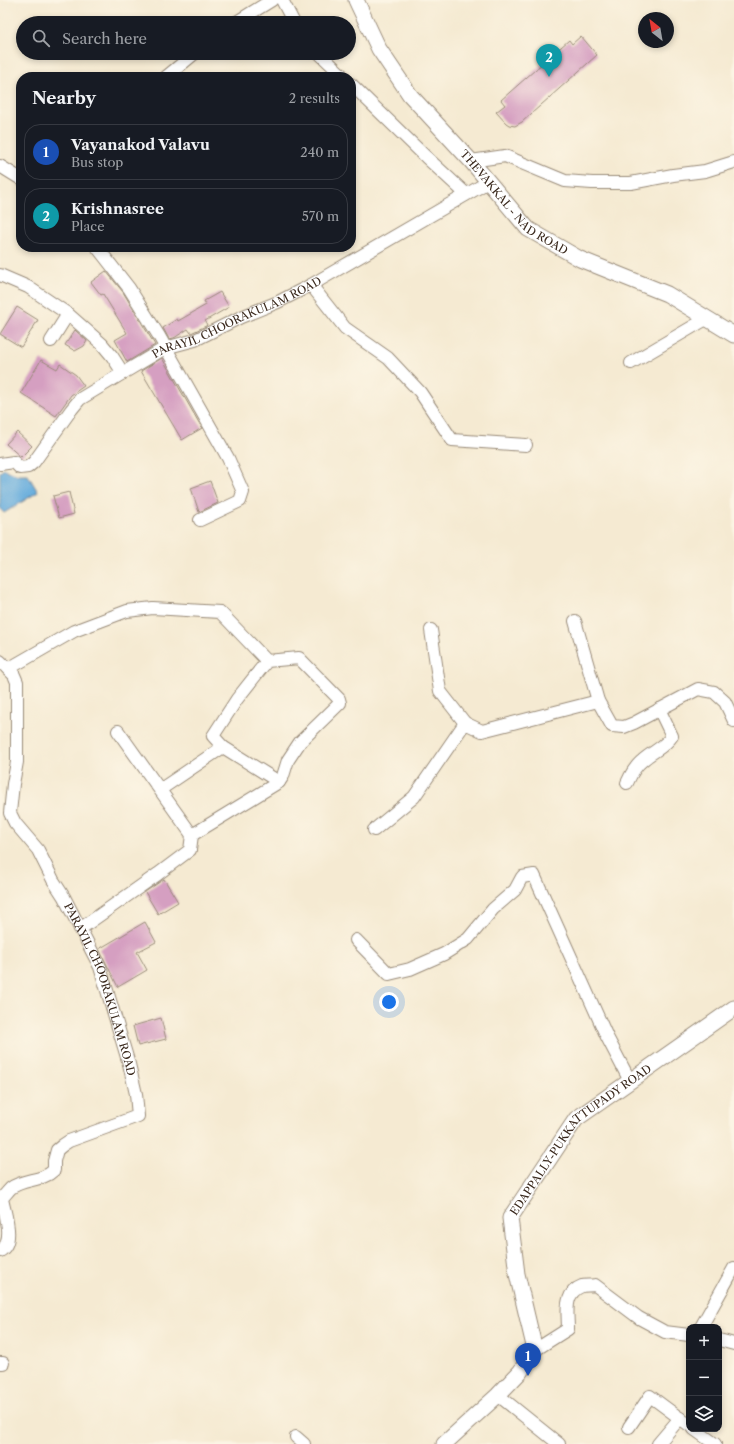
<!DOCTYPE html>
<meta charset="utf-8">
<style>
body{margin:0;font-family:"Libre Caslon Text",serif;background:#242831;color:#f1f3f6}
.controls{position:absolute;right:12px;bottom:12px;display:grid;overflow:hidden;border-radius:8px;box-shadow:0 2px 6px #0003}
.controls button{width:36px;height:36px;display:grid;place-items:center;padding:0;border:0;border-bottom:1px solid #363941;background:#171b24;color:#f1f3f6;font:20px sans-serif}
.compass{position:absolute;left:638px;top:12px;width:36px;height:36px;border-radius:50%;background:#171b24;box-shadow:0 2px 6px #0003;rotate:329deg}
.you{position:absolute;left:389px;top:1002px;width:14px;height:14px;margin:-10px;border:3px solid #fff;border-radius:50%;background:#1a73e8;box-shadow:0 0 0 6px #1a73e833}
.badge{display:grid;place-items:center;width:26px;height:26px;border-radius:50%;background:#1a73e8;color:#fff;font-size:13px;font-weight:700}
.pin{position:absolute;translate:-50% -33px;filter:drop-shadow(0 1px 2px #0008)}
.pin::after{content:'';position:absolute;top:21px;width:14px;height:12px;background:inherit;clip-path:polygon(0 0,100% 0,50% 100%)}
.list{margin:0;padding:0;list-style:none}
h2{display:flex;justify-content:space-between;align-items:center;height:52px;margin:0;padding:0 16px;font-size:17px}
h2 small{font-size:13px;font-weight:400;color:#9ea1a6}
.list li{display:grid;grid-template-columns:26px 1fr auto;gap:12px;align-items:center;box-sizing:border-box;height:56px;margin:0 8px 8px;padding:0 8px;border:1px solid #363941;border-radius:16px}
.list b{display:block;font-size:15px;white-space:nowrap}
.list p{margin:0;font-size:13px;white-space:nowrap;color:#9ea1a6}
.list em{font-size:13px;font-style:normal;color:#9ea1a6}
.icon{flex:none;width:22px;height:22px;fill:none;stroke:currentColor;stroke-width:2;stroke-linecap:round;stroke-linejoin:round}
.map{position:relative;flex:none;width:734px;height:1444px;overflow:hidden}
.search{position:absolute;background:#171b24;box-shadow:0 2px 6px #0003;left:16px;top:16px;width:340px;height:44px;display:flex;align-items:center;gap:10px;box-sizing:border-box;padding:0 14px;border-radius:22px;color:#9ea1a6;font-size:15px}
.panel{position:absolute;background:#171b24;box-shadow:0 2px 6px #0003;left:16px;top:72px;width:340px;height:180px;border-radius:16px}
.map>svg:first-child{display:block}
</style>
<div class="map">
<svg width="734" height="1444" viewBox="0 0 734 1444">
<rect width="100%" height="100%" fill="#fcf5e5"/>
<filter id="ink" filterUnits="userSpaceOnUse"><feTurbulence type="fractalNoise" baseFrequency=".025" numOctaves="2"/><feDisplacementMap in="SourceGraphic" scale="8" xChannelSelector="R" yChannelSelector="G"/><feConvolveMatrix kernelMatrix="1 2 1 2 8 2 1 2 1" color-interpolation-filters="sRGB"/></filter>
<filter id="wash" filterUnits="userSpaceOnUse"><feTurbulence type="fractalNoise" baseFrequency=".012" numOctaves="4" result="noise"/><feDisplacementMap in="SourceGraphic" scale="16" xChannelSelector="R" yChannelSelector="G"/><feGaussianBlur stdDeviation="0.9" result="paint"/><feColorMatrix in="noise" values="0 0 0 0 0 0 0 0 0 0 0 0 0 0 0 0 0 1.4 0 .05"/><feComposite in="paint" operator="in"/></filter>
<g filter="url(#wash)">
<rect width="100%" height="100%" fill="#f5ead2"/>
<path fill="#67addd" stroke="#516c7e" d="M4,469L17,475H28L38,492L4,513L0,509V472Z"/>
<g id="blocks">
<g fill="#d59fc1">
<path d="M581,36L597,55L522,122L515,126L509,125L506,123L496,112L505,105L501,100L569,40L572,44Z"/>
<path d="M106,271L123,292L155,345L127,362L115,340L127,333L103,294L101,295L91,282Z"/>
<path d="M220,292L229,307L205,321L207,325L206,326L191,333L188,329L174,338L169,339L163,328L177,319L178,321L206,305L204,301Z"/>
<path d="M17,307L38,320L21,347L0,334Z"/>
<path d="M75,330L87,341L84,346L75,351L65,345Z"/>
<path d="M162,358L202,428L182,440L141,371Z"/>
<path d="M41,360L57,369L60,364L76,375L84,386L71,395L56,416L21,393Z"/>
<path d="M17,432L32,446L21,457L6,444Z"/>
<path d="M210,481L218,503L199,512L191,488Z"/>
<path d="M69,492L74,514L59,518L53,496Z"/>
<path d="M164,879L178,902L158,914L145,892Z"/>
<path d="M145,922L156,942L137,952L147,970L118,987L99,949Z"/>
<path d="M161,1018L166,1039L138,1046L133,1026Z"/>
</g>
</g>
</g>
<g filter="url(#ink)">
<use href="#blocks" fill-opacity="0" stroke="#988a78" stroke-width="1"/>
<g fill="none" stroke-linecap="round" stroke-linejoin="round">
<g stroke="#988a78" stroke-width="14">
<g id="minor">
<path d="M282,0L294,23"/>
<path d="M235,23L272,0"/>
<path d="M319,53L344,77"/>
<path d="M166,77L195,53"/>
<path d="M351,84L426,157L466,194"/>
<path d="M471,161L505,156L565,181L592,183H631L673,175L705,171L734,162"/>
<path d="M0,166L21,179"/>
<path d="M97,247L129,288L159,336L228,458L243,492L240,501L200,520"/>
<path id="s1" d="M0,275L28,287L68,314L102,344L112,356L123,373L165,348L195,340L241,317L278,302L311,285L488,182"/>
<path d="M311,285L345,328L388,358L420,392L452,440L526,445"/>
<path d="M51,341L68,314"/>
<path d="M631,363L706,319"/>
<path d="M0,464L14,462L20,468L28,467L34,462L71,410L80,399L123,373"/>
<path d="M575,621L598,701L612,726L624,727L634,723L698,689L714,692L725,702L734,721"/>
<path d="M431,630L440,691L465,723"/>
<path id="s2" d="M0,661L14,675L17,682V762L13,784L10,813L15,823L38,850L53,880L64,897L100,967L129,1064L136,1094L138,1116L69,1141L63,1145L57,1150L54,1161V1170C42,1182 24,1178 11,1188C8,1191 5,1195 2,1198C4,1212 16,1242 0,1251"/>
<path d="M8,669L74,631L127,611L153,608L220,612L267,661"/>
<path d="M627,783C631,774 635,766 643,760C653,751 665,747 672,736L659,709"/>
<path d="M161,789L223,747L279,782"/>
<path d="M374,830L414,797L465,723L482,731L598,701"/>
<path d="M192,835L279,782L283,776L288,760L300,742L338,705L340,703L339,699L299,658L267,661L237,699L213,736L223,747"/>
<path d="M80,929L158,874L190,850L192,835L118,731"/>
<path d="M356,940L389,974L410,969L444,954L468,939L493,909L515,890L522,877L534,875L607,1037L630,1081"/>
<path d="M701,1327L734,1268"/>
<path d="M719,1340L734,1344"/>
<path d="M535,1350L568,1329C568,1313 563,1293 582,1286C585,1285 591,1286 595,1285L639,1318L665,1332L689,1335"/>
<path d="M0,1363H3"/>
<path d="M498,1395L559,1444"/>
<path d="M629,1427L650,1396L689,1425"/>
<path d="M694,1429L715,1444"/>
<path d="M296,1437L304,1444"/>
<path d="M658,1444L680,1418"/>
</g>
</g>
<g stroke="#988a78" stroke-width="17">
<g id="major">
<path id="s3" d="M356,0L379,49L410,95L471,161L528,229L580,259L667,294L734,335"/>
<path id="s4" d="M444,1444L498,1395L520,1372L535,1350L517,1274L510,1218L576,1119L734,1008"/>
</g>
</g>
<use href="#minor" stroke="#fff" stroke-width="12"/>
<use href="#major" stroke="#fff" stroke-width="15"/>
</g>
</g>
<g text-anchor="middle" stroke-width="3" stroke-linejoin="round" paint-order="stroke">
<g font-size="11" fill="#3b2a1e" stroke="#fcf5e5">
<text dy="4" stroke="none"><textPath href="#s3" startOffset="260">THEVAKKAL - NAD ROAD</textPath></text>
<text dy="4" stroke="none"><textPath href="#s1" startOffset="287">PARAYIL CHOORAKULAM ROAD</textPath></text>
<text dy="4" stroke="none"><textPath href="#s2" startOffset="359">PARAYIL CHOORAKULAM ROAD</textPath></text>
<text dy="4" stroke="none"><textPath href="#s4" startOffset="373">EDAPPALLY-PUKKATTUPADY ROAD</textPath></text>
</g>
</g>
</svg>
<div class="controls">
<button>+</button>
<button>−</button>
<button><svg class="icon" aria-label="layers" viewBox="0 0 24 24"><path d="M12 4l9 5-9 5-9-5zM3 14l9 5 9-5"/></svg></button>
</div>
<svg class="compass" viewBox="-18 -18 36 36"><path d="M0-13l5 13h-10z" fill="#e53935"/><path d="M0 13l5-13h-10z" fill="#9ea1a6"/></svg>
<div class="you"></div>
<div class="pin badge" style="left:528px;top:1376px;background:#1a4fb4">1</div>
<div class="pin badge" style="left:549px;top:77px;background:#0f9aa8">2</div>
<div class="search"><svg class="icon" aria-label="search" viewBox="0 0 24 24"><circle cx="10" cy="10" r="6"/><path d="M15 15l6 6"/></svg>Search here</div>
<section class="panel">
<h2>Nearby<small>2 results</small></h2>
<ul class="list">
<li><span class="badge" style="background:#1a4fb4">1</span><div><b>Vayanakod Valavu</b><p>Bus stop</p></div><em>240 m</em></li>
<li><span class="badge" style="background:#0f9aa8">2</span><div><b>Krishnasree</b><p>Place</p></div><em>570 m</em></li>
</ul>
</section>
</div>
